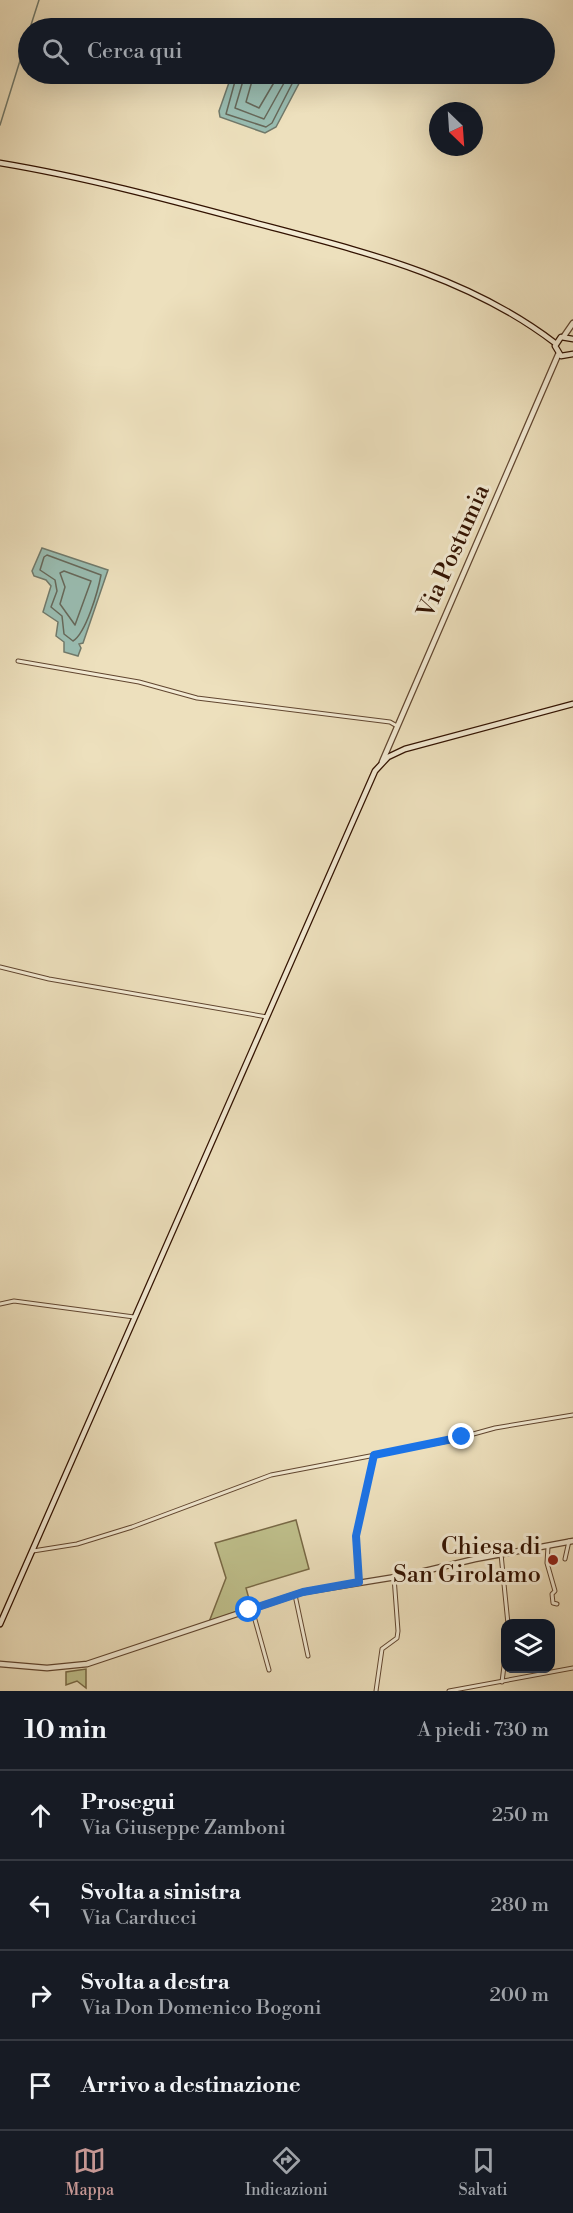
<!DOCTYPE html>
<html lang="it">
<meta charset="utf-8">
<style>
body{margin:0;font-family:"Libre Bodoni",serif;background:#242831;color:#f1f3f6}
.controls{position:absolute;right:18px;bottom:18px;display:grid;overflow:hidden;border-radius:12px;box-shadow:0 6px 24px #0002}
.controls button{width:54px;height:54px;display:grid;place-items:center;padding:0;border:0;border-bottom:2px solid #363941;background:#171b24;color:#f1f3f6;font:30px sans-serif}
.compass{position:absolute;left:429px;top:102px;width:54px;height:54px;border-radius:50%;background:#171b24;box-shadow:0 6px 24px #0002;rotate:155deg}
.stop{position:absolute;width:18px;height:18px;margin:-14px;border:4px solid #1a73e8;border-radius:50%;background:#fff}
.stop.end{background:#1a73e8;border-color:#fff;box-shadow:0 2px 6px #0008}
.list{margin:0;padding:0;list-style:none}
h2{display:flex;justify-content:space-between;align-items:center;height:78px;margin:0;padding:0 24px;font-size:26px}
h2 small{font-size:20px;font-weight:400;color:#9ea1a6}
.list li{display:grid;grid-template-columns:39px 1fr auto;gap:18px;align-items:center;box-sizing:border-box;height:90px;padding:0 24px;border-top:2px solid #363941}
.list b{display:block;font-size:22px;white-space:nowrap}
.list p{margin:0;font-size:20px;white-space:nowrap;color:#9ea1a6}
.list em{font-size:20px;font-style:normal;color:#9ea1a6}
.icon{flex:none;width:33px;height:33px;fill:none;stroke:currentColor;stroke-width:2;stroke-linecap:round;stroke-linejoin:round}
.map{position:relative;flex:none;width:573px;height:1691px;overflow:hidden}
.search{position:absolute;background:#171b24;box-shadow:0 6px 24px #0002;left:18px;right:18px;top:18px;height:66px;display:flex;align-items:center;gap:15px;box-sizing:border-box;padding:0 21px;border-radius:33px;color:#9ea1a6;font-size:22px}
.sheet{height:438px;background:#171b24}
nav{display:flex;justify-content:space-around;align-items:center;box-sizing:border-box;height:84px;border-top:2px solid #363941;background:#171b24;font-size:16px;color:#9ea1a6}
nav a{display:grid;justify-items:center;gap:3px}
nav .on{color:#c59692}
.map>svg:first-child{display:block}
</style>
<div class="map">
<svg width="573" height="1691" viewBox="0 0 573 1691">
<rect width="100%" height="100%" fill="#ede0bd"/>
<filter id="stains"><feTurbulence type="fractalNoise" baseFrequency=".00333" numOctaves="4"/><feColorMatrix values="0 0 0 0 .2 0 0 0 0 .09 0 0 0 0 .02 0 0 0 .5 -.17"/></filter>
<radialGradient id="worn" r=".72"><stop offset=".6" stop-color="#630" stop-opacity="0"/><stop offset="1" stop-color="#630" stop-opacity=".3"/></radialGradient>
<g fill="#bfc08c" stroke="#786946" stroke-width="1.5">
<path d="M296,1520L309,1569L246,1588L251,1606L209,1622L226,1578L215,1543Z"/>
<path d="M86,1669V1688L77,1681L66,1685V1672Z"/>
</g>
<g fill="#99bdb2" stroke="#70796b" stroke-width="1.5">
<path d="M232,74H304L276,127L265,133L220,117L219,111Z"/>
<path d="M42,548L108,570L83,643L79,644L81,648L78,656L64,652V642L56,636L58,622L43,612L51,586L46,580L34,576L32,571Z"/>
</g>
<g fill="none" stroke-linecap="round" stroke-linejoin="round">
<g stroke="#66685a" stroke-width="1.5">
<path d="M237,74L226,114L266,127L272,123L297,74"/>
<path d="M245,74L235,108L264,119L289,74"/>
<path d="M254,74L246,102L259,108L279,74"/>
<path d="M47,555L101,575C98,591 86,633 73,641L64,634L62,616L51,607L57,591L55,580L40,570L44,557Z"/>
<path d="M64,571L91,581L75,625L60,604L65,587L60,573Z"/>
</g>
<g stroke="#70796b" stroke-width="1.5">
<path d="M30,28L39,0"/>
<path d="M0,125L28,35"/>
</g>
<g stroke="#614630" stroke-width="5">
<g id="minor">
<path d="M18,661L139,682L197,698L390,722L397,726"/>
<path d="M0,967L49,979L267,1017"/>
<path d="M0,1304L14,1301L134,1317"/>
<path d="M548,1547L547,1563L555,1591L552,1594L553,1603L557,1604"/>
<path d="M33,1551L77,1544L132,1527L271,1475L448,1441L495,1428L573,1415"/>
<path d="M501,1554L508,1624"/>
<path d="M565,1559L569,1541"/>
<path d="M359,1582L356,1536L374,1455"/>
<path d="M295,1595L308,1656"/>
<path d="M252,1609L269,1670"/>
<path d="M502,1682L506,1650"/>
<path d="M376,1691L382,1649L397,1638L398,1631L394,1577"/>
<path d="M449,1691L573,1668"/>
</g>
</g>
<g stroke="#614630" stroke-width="7">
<g id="tertiary">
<path d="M564,336L573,323"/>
<path d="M382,762L558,355"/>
<path d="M0,1664L47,1668L87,1664L303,1592L408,1575L475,1559L573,1541"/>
</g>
</g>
<g stroke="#321201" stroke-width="7">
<g id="secondary">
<path d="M0,163C84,177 166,199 248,221C356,250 465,274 555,343"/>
<path d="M573,339L561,337L555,346L561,356L573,354"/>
<path d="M0,1624L375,771L388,757L405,749L573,704"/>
</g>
</g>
<use href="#minor" stroke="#f3ebd4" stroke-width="3"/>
<use href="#tertiary" stroke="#f3ebd4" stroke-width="4.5"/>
<use href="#secondary" stroke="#f3ebd4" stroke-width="4.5"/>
</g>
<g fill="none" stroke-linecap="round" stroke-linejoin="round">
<path stroke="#1a73e8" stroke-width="8" d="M249,1610L303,1592L359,1582L356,1536L374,1455L462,1437"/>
</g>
<circle fill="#8f2418" stroke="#f3ebd4" stroke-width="2" cx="553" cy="1560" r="6"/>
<g text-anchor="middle" stroke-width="6" stroke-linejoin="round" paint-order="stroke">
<g font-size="24" fill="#321201" stroke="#f3ebd4">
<text transform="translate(453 551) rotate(-66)" y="8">Via Postumia</text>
</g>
<g font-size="24" fill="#321201" stroke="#f3ebd4" text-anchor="end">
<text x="541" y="1554">Chiesa di<tspan x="541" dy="28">San Girolamo</tspan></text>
</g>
</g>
<rect width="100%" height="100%" filter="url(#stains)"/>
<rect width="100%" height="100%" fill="url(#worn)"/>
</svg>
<div class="controls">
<button><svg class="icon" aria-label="layers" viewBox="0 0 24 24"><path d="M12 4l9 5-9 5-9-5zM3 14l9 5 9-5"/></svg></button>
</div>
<svg class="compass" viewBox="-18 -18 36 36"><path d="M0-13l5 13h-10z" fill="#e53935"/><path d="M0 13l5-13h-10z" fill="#9ea1a6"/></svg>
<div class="stop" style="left:249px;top:1610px"></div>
<div class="stop end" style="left:462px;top:1437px"></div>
<div class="search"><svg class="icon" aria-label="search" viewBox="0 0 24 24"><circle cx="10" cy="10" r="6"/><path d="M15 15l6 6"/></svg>Cerca qui</div>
</div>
<section class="sheet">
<h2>10 min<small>A piedi · 730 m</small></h2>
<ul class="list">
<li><svg class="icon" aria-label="ahead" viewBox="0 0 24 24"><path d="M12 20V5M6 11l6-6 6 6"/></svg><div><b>Prosegui</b><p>Via Giuseppe Zamboni</p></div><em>250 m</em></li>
<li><svg class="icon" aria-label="left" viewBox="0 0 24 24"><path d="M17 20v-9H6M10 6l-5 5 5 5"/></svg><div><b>Svolta a sinistra</b><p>Via Carducci</p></div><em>280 m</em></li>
<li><svg class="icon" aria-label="right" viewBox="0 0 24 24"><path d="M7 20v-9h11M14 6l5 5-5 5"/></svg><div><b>Svolta a destra</b><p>Via Don Domenico Bogoni</p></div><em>200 m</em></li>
<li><svg class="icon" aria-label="arrive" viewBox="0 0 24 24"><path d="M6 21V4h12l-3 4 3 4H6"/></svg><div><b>Arrivo a destinazione</b></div></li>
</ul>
</section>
<nav>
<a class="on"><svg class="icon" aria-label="map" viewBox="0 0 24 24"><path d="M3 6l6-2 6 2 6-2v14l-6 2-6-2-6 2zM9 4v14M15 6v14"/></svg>Mappa</a>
<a><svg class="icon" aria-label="directions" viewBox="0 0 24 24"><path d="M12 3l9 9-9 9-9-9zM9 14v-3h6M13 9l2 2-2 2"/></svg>Indicazioni</a>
<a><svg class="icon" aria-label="saved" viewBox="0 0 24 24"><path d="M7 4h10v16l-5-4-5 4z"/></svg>Salvati</a>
</nav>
